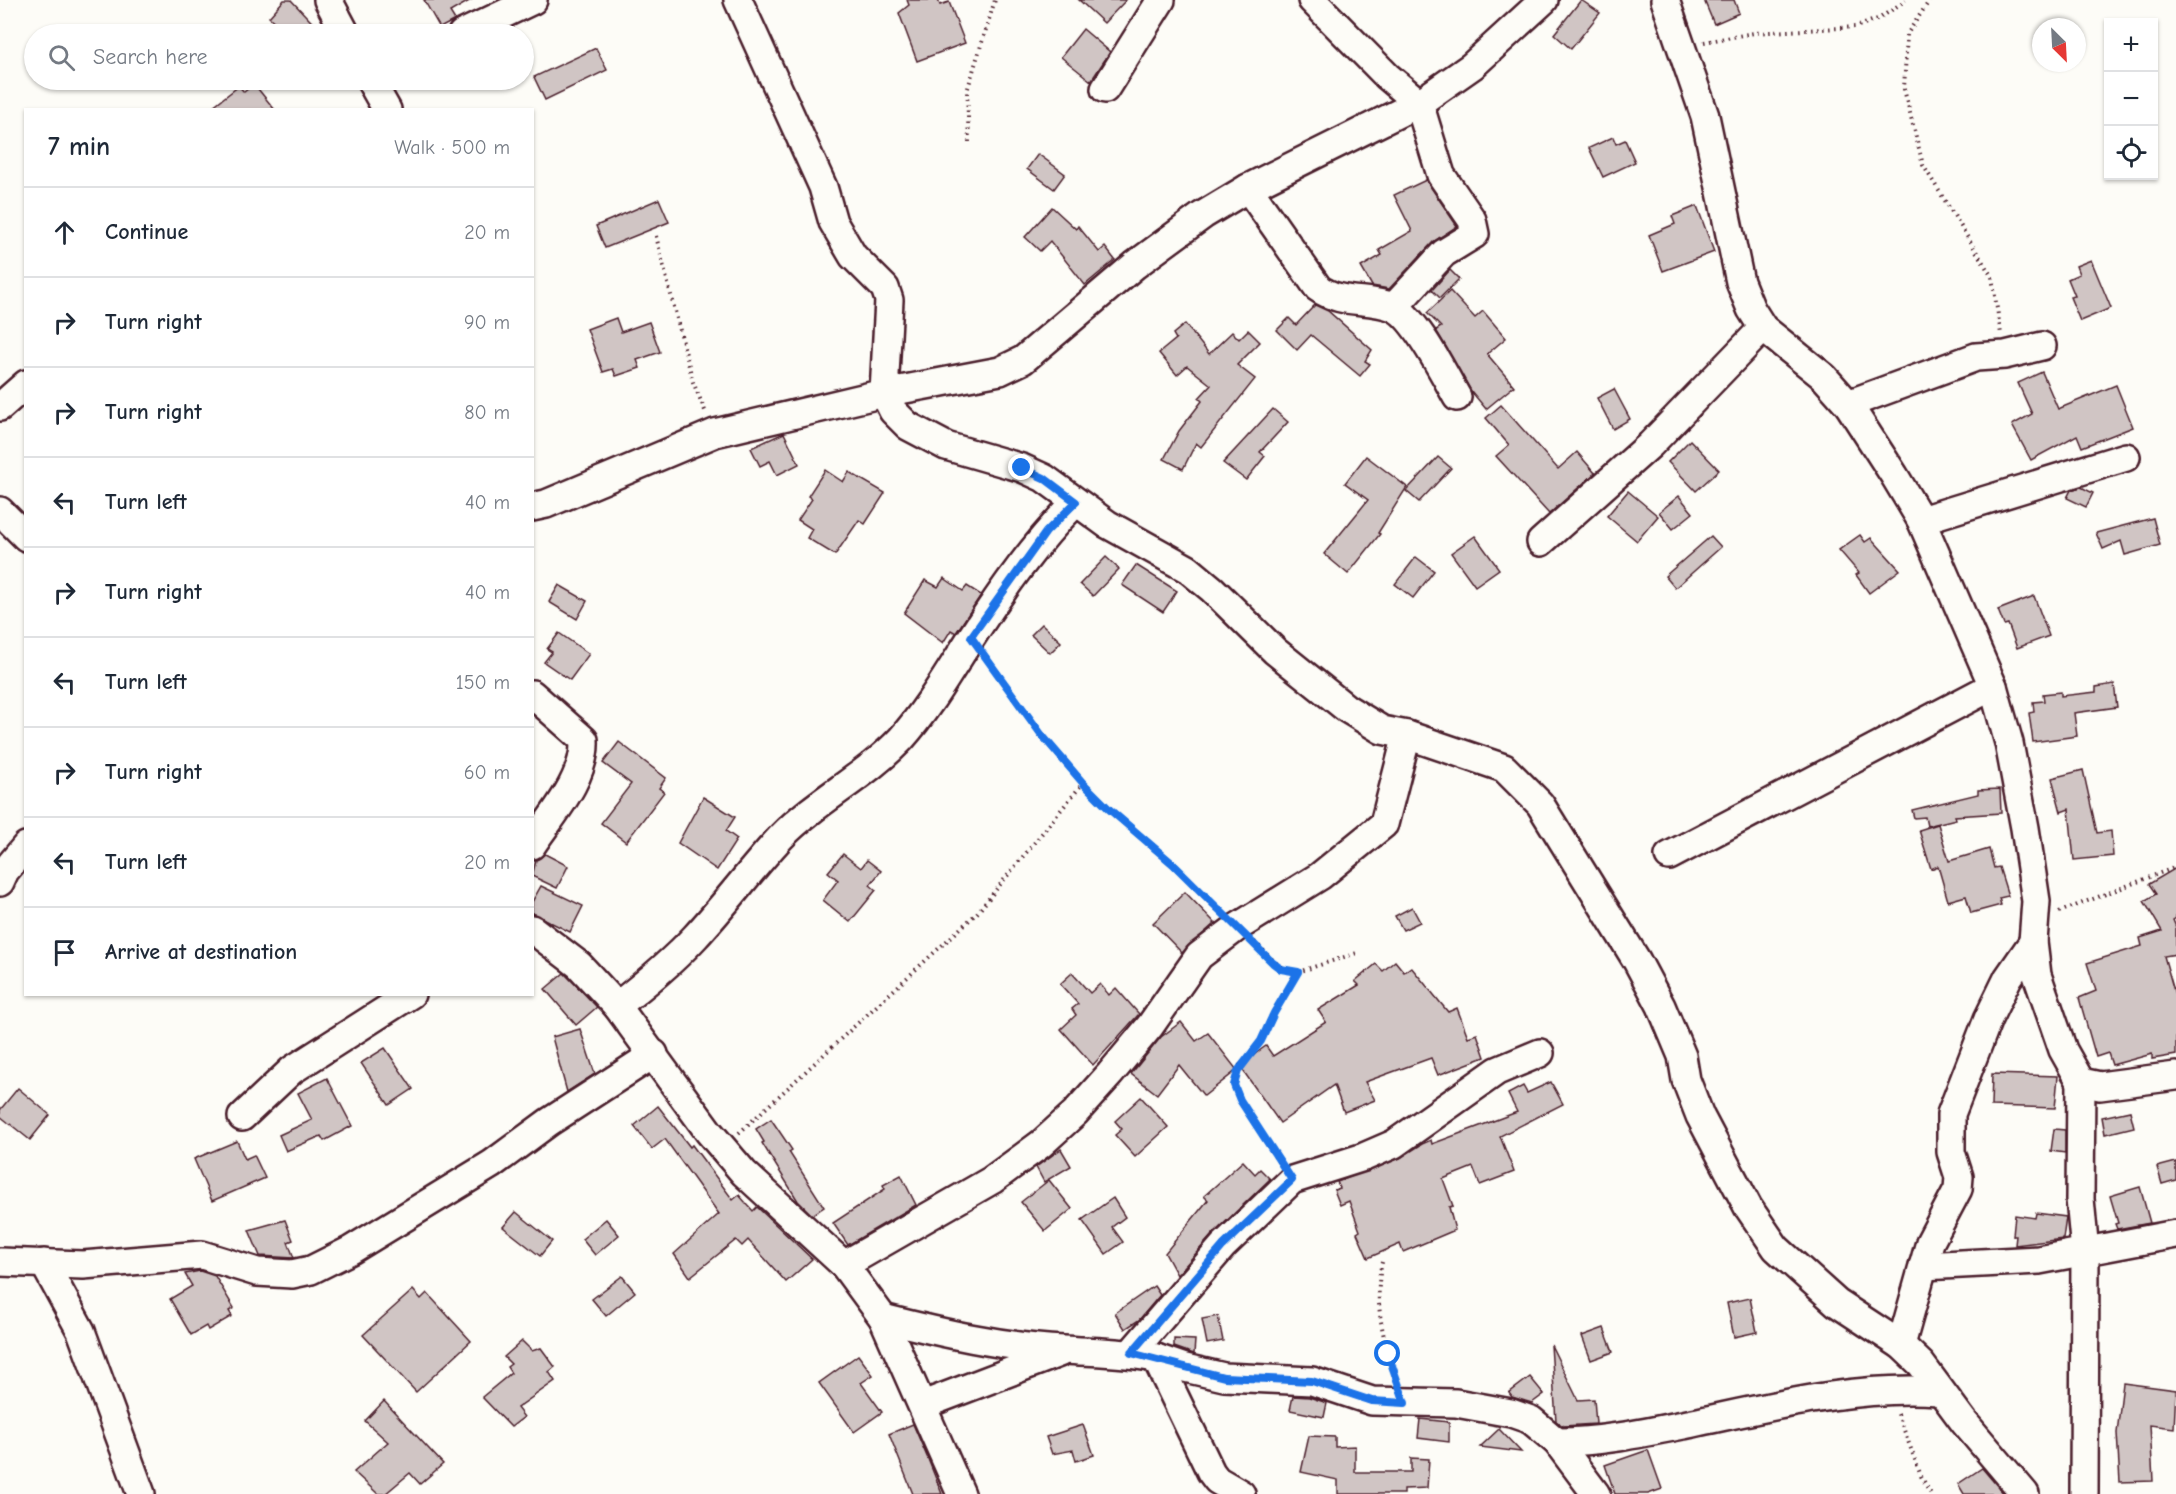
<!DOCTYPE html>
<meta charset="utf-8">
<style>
body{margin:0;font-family:"Comic Neue",sans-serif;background:#f2f2f3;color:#1f2937}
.controls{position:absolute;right:18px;top:18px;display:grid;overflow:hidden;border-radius:0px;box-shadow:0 2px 4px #0004}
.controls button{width:54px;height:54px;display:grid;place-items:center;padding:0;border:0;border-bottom:2px solid #e0e1e3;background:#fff;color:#1f2937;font:30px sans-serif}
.compass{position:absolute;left:2032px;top:18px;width:54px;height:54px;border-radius:50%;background:#fff;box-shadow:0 2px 4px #0004;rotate:156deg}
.stop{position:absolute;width:18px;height:18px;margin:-14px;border:4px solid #1a73e8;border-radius:50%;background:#fff}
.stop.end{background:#1a73e8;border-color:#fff;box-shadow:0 2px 6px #0008}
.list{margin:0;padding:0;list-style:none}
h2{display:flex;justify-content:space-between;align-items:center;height:78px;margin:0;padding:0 24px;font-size:26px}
h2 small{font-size:20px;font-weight:400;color:#747a83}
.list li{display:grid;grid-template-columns:39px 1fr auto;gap:18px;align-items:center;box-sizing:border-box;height:90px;padding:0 24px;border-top:2px solid #e0e1e3}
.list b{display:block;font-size:22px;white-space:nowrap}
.list em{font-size:20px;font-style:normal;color:#747a83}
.icon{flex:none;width:33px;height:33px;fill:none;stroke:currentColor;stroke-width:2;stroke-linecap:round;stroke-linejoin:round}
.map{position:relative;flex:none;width:2176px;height:1494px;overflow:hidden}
.search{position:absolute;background:#fff;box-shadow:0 2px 4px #0004;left:24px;top:24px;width:510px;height:66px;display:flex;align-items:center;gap:15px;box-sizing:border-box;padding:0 21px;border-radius:33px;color:#747a83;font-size:22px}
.panel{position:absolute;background:#fff;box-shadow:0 2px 4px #0004;left:24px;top:108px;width:510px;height:888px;border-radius:0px}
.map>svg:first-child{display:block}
</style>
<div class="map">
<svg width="2176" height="1494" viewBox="0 0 2176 1494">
<rect width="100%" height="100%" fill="#fdfcf7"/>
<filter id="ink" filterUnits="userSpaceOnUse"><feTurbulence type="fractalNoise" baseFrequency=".0167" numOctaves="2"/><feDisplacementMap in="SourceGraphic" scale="12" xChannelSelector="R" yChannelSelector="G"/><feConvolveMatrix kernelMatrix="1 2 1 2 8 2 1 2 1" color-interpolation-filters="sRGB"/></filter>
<g filter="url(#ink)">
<g fill="#d0c5c4" stroke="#4a1f2b" stroke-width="1.5">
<path d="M284,0H291L323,34H288L269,17Z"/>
<path d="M424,0H471L450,12L455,20L440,28Z"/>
<path d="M907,0H938L940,5L949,2L965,43L917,61L899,13L909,5Z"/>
<path d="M1079,0H1126L1104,23Z"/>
<path d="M1581,0L1600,13L1571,49L1554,34Z"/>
<path d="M1704,0H1734L1739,13L1714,24Z"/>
<path d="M1083,29L1110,52L1091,81L1061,57Z"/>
<path d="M596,48L607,70L545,100L534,77Z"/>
<path d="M254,84L275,110H208L239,86L244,92Z"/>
<path d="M1613,137L1616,144L1625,140L1635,162L1603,177L1589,148Z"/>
<path d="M1038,154L1065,174L1054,189L1027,169Z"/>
<path d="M1426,180L1457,226L1433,242L1389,289L1372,286L1361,267L1382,255L1379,250L1412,231L1394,195Z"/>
<path d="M659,199L669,222L605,248L596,226Z"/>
<path d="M1697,206L1714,252L1663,271L1649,235L1675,224L1672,216Z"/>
<path d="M1052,207L1076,229L1078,226L1099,252L1105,247L1115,260L1085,285L1050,241L1040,251L1025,237Z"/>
<path d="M2091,260L2111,308L2080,321L2070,297L2075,296L2068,279L2079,274L2076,266Z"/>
<path d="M1450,270L1459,279L1440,298L1432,290Z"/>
<path d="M1450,291L1475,318L1483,311L1506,338L1487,354L1514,386L1486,409L1471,391L1436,330L1441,327L1427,313Z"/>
<path d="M1315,305L1328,311L1372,350L1365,361L1370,364L1360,376L1311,335L1297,350L1277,330L1289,318L1296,325Z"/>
<path d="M616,318L621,332L649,322L660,352L637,360L640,368L616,376L613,369L603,372L587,329Z"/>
<path d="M1185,324L1209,354L1232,332L1239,339L1248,330L1260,342L1237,365L1255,379L1201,447L1196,443L1183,469L1164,459L1179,431L1202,401L1199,398L1211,385L1187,366L1177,375L1159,353L1176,339L1173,334Z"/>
<path d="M2042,372L2058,409L2116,385L2133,427L2082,447L2077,435L2031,460L2012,425L2032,414L2018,383Z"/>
<path d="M1614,389L1630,419L1613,429L1597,398Z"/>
<path d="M1501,405L1558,469L1577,452L1595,473L1549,514L1496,456L1509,445L1486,418Z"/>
<path d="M1273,409L1288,422L1260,452L1265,456L1246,480L1223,463Z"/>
<path d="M784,433L799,464L777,475L770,461L760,466L751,448Z"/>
<path d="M1690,440L1719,470L1696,491L1668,462Z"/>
<path d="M1366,456L1407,487L1378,533L1380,534L1348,574L1324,554L1368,500L1345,483Z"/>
<path d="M1438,457L1451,468L1419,502L1406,491Z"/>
<path d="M825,470L843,482L849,472L885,493L865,524L859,520L835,555L807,538L812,529L798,520L812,499L808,496Z"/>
<path d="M2081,487L2093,493L2086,507L2067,498L2071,490Z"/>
<path d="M1628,491L1658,516L1637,541L1607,516Z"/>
<path d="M1679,496L1693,513L1673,529L1659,512Z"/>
<path d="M2153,518L2160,545L2125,555L2121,541L2103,549L2096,533Z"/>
<path d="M1860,535L1865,542L1871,538L1900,570L1869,593L1856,575L1859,573L1839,550Z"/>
<path d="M1475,536L1499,569L1475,586L1451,553Z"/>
<path d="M1711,536L1721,547L1675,588L1665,576Z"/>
<path d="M1106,557L1119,569L1093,596L1080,584Z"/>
<path d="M1416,557L1434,571L1413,598L1395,584Z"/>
<path d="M1136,565L1177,591L1163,612L1122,585Z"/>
<path d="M944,578L963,591L967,586L981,595L956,633L951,630L943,643L904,613L925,580L938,587Z"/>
<path d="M559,585L587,601L577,619L549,602Z"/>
<path d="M2034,596L2049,636L2017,648L2008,624L2004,625L1998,610Z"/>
<path d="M1042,624L1061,642L1050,653L1031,635Z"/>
<path d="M559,633L589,654L570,680L544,662L552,652L547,649Z"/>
<path d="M2114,684L2117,707L2074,713L2077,736L2033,742L2029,713L2034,712L2033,702L2044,701L2043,694L2061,692V696L2096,692V687Z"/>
<path d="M619,742L666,778L659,788L664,792L626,842L601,823L631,784L603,763Z"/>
<path d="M2083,770L2097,833L2111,831L2113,856L2074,860L2069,809L2061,812L2052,778Z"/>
<path d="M2000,789L2001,813L1955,816L1956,819L1927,826L1925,817L1914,818L1912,810L1978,794V790Z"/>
<path d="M703,797L735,817L726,831L737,839L717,870L678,843Z"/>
<path d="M1938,824L1949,861L1989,849L1994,868L1999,867L2008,896L1999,898L2001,905L1971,913L1966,896L1948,901L1938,866L1931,869L1919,830Z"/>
<path d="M545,854L568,866L557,888L532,876L536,860Z"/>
<path d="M843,854L861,868L867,860L881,871L870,885L876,890L850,922L823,900L838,880L828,872Z"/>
<path d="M2176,868V918L2173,920L2176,927V954L2164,956L2176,998V1055L2152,1059V1054L2112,1065L2108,1053L2096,1057L2079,998L2096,991L2087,963L2142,946L2140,938L2162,931L2144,901L2156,894L2149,884Z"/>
<path d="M541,886L583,906L570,932L532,913V902Z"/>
<path d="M1185,892L1215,923L1182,953L1153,923Z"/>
<path d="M1412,907L1420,922L1403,930L1395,916Z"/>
<path d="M1395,961L1404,972L1411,967L1448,1012L1457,1008L1468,1037L1477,1034L1485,1057L1438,1075L1431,1058L1365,1082L1375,1100L1344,1112L1334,1085L1280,1123L1239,1065L1266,1046L1273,1056L1326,1022L1318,1010L1359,985L1355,981L1376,964L1383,971Z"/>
<path d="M564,973L597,1007L576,1025L545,989Z"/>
<path d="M1072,973L1090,993L1100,984L1109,995L1116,988L1139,1014L1093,1065L1061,1029L1076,1015L1072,1009L1078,1004L1060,984Z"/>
<path d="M1181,1022L1196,1041L1208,1033L1237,1070L1204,1096L1179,1065L1157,1094L1131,1074L1161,1037Z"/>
<path d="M580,1029L595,1074L567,1092L552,1037Z"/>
<path d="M385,1048L413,1089L389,1105L361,1063Z"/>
<path d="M1992,1074L2058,1076L2055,1108L1991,1106Z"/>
<path d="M327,1078L352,1126L324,1141L321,1136L286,1151L279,1135L312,1120L298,1093Z"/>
<path d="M1551,1082L1563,1104L1500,1136L1514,1172L1480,1185L1473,1167L1443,1179L1453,1206L1449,1207L1455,1230L1403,1252L1400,1244L1368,1258L1357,1233L1360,1231L1349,1201L1340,1205L1334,1190L1340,1188L1337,1182L1400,1158L1422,1144L1431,1140L1432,1144L1517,1112L1508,1094L1523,1086L1527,1093Z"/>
<path d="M18,1088L50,1115L30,1140L0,1116V1110Z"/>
<path d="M1141,1097L1168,1127L1135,1157L1115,1135L1122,1129L1115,1121Z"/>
<path d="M658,1106L690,1147L692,1145L733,1200L739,1195L753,1211L757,1207L812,1259L786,1282L748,1240L742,1246L736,1240L690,1277L674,1254L719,1214L665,1139L652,1149L634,1126Z"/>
<path d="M2130,1111L2134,1127L2105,1134L2102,1117Z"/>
<path d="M771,1119L792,1150L789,1152L824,1207L812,1215L798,1201L762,1143L764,1142L756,1129Z"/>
<path d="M2054,1129L2065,1130V1153L2051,1151Z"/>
<path d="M237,1141L245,1159L254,1155L265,1178L212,1201L194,1159Z"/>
<path d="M1061,1149L1071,1166L1044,1182L1036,1167Z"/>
<path d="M1243,1161L1255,1174L1260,1169L1270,1179L1212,1235L1177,1275L1165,1253L1208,1200L1204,1196Z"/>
<path d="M2176,1162V1180L2162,1184L2157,1167Z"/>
<path d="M901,1175L916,1205L848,1245L833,1223L885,1189L883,1185Z"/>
<path d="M1049,1180L1072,1209L1045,1231L1021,1202Z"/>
<path d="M2140,1187L2150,1223L2117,1229L2115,1224L2118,1223L2110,1196Z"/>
<path d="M1113,1198L1125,1217L1112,1227L1123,1242L1106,1254L1082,1220Z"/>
<path d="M516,1212L552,1241L540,1256L503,1227Z"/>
<path d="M2036,1213L2066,1217L2063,1239L2015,1245L2016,1236H2013L2015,1215L2035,1218Z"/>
<path d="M606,1219L619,1235L595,1255L582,1239Z"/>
<path d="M285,1220L293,1240L288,1242L294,1258L260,1256L249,1230Z"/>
<path d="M200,1271L215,1276L234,1308L229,1311L232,1316L208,1330L206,1326L191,1335L170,1299L192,1286L185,1274Z"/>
<path d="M622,1276L635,1292L606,1316L592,1299Z"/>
<path d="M1154,1286L1160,1295L1139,1320L1125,1329L1115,1313Z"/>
<path d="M413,1290L421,1299L427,1293L471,1341L416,1392L363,1335Z"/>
<path d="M1750,1298L1757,1332L1734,1337L1727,1303Z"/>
<path d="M1218,1316L1223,1341L1207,1344L1202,1319Z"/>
<path d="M1604,1328L1613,1352L1591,1360L1582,1336Z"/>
<path d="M1174,1339L1195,1340L1194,1354L1174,1347Z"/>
<path d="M522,1341L532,1351L541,1348L555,1367L549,1372L555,1381L517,1408L524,1417L511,1427L482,1397L511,1373L507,1367L511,1364L504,1357Z"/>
<path d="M1551,1345L1578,1400L1594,1399L1596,1424L1563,1426L1556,1421Z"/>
<path d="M858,1355L873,1375L861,1383L882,1412L854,1432L819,1383Z"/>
<path d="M1530,1377L1544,1394L1532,1403L1512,1397L1509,1393Z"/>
<path d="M2123,1383L2176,1390L2174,1428L2150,1425L2153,1481L2120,1482L2117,1433Z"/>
<path d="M1293,1396L1309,1397L1327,1403L1324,1417L1290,1410Z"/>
<path d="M384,1401L443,1464L420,1484L410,1473L385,1494H378L354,1472L388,1442L365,1421Z"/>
<path d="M1420,1419L1449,1422V1442L1418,1438Z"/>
<path d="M913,1424L928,1459L942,1494H913L889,1434Z"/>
<path d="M1083,1425L1094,1455L1076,1461L1073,1450L1052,1454L1046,1437Z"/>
<path d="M1499,1429L1521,1452L1480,1447Z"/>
<path d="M1309,1436L1335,1437V1447L1355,1446V1472H1411V1458L1429,1459L1427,1488L1404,1489V1494H1338V1480L1301,1472Z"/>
<path d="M1648,1450L1662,1489L1648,1494H1615L1605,1465Z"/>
<path d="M1982,1468L2004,1494H1964L1958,1484Z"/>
</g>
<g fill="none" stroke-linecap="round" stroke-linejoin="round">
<g stroke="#4a1f2b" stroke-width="32">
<g id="minor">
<path d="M328,0L346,34"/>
<path d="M738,0L823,187L833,222L853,256L885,288L889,300L884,393L893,411L908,426L946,446L1022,468L1044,478L1107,524L1188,569L1212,589L1275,651L1346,708L1382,730L1407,735L1504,768L1540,804L1637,961L1661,1006L1682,1056L1686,1080L1700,1116L1748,1207L1776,1248L1837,1303L1901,1345L1921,1364L1964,1422L2025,1494"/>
<path d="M1312,0L1387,76L1419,103L1441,175L1472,220L1475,234L1444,253L1394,307"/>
<path d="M1665,0L1705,116L1740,282L1751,309L1763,328L1824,377L1848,404L1894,475L1921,520L1993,686L2009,743L2025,828L2036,901L2033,942L2037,975L2063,1050L2081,1082L2100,1086L2176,1076"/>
<path d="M462,34L533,0"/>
<path d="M370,80L387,110"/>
<path d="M1105,89L1161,0"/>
<path d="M1248,188L1318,288C1341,305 1368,297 1393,307C1415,316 1445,376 1457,397"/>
<path d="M1848,404L1976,357L2005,355L2042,346"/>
<path d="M0,407L26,384"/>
<path d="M532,507L546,504L715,433L884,393L1000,371L1023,360L1135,265L1203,215L1248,188L1419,103L1472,66L1544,0"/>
<path d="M0,511L26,537"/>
<path d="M1921,520L2126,457"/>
<path d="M1541,542L1650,445L1763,328"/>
<path d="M532,694L584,740C586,778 552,815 532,845"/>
<path d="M1669,856L1993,686"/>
<path d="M0,882L5,871L26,846"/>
<path d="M532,929L579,965L617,1006L709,1132L744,1173L844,1265L883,1318L961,1494"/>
<path d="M617,1006C645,984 671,963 695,937C725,905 751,869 781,837C817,800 865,777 901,739C928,709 949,672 971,638C1002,590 1035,543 1076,502"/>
<path d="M2081,1082L2080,1199L2085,1252L2084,1494"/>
<path d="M242,1117L292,1070L411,994"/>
<path d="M0,1262L83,1265L202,1255L257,1272L292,1274L311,1270L351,1250L492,1164L549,1122L654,1054"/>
<path d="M44,1263L81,1331L141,1494"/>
<path d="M844,1265L992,1180L1041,1144L1075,1113L1110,1074L1150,1026L1199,956L1236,928L1320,876L1384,824L1407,735"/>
<path d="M1923,1266L2039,1260L2176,1234"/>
<path d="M883,1318C942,1333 1003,1347 1064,1350C1095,1352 1125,1352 1156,1358L1211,1472L1217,1480L1241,1494"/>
<path d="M1901,1345L1930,1242L1958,1189L1959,1177L1951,1152V1114L1988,1019L2008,978L2033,942"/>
<path d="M1131,1353L1223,1246L1292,1180L1364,1157L1394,1144L1497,1071L1540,1053"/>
<path d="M1156,1358L1185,1368L1224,1377L1312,1381L1372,1401L1456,1403L1511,1413L1531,1420L1557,1442L1596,1494"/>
<path d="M923,1405L1059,1353"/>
<path d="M1557,1442C1603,1442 1648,1432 1693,1423C1774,1406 1857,1385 1939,1391"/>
</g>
</g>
<g stroke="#4a1f2b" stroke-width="4" stroke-dasharray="1.5 4.5" stroke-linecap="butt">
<path d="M1930,0L1907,34L1904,89L1923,165L1992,277L2001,334"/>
<path d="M1704,42L1754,33L1856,27L1880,18L1906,0"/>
<path d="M969,142L967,91L995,0"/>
<path d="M656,236L693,382L706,413"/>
<path d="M986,657L1041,734L1083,783L1109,809L1173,864L1219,911"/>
<path d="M2059,912L2176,867"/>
<path d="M1254,942C1270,955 1276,970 1298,972L1360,952"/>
<path d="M739,1133L977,913L1083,783"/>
<path d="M1279,1162L1240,1100L1234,1085L1238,1071L1261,1041L1273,1013L1298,972"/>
<path d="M1382,1262C1373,1303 1384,1342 1396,1380"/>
<path d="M1898,1414L1921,1476L1931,1494"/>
</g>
<use href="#minor" stroke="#fdfcf7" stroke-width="27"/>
</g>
</g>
<g fill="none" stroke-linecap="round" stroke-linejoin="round" filter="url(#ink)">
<path stroke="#1a73e8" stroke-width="8" d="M1022,468L1044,478L1076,502L1046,532L971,637L1041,734L1083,783L1109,809L1173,864L1273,963L1281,969L1298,972L1274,1013L1261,1041L1238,1071L1234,1085L1240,1100L1292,1180L1223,1246L1131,1353L1224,1377L1312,1381L1372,1401L1405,1403L1388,1354"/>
</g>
</svg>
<div class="controls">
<button>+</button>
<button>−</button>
<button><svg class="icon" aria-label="locate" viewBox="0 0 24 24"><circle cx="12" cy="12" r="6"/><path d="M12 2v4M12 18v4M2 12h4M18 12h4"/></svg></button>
</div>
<svg class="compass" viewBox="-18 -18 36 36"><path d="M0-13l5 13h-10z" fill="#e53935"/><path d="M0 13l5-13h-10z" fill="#747a83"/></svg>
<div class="stop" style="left:1388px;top:1354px"></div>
<div class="stop end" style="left:1022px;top:468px"></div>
<div class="search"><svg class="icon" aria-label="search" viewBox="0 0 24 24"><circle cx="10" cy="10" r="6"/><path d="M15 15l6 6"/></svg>Search here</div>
<section class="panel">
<h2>7 min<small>Walk · 500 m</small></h2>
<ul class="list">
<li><svg class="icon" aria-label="ahead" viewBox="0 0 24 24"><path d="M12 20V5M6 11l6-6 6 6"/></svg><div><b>Continue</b></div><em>20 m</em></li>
<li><svg class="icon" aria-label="right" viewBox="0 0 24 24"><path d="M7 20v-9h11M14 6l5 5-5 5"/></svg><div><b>Turn right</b></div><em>90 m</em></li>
<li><svg class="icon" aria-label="right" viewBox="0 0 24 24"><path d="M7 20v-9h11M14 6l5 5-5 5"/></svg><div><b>Turn right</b></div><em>80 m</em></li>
<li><svg class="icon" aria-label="left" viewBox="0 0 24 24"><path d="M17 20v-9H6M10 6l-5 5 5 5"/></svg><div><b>Turn left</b></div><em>40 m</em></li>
<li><svg class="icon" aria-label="right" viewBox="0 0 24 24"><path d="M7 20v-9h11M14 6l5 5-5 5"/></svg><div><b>Turn right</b></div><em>40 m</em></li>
<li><svg class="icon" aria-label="left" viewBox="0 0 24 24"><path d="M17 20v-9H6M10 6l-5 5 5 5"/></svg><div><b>Turn left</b></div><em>150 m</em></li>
<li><svg class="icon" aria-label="right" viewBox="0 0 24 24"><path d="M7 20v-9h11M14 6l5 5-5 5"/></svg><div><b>Turn right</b></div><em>60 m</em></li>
<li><svg class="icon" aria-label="left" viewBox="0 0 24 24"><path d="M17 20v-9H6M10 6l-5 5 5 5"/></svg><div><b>Turn left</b></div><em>20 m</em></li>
<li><svg class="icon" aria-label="arrive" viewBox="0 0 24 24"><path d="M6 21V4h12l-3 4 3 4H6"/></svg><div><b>Arrive at destination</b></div></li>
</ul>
</section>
</div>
